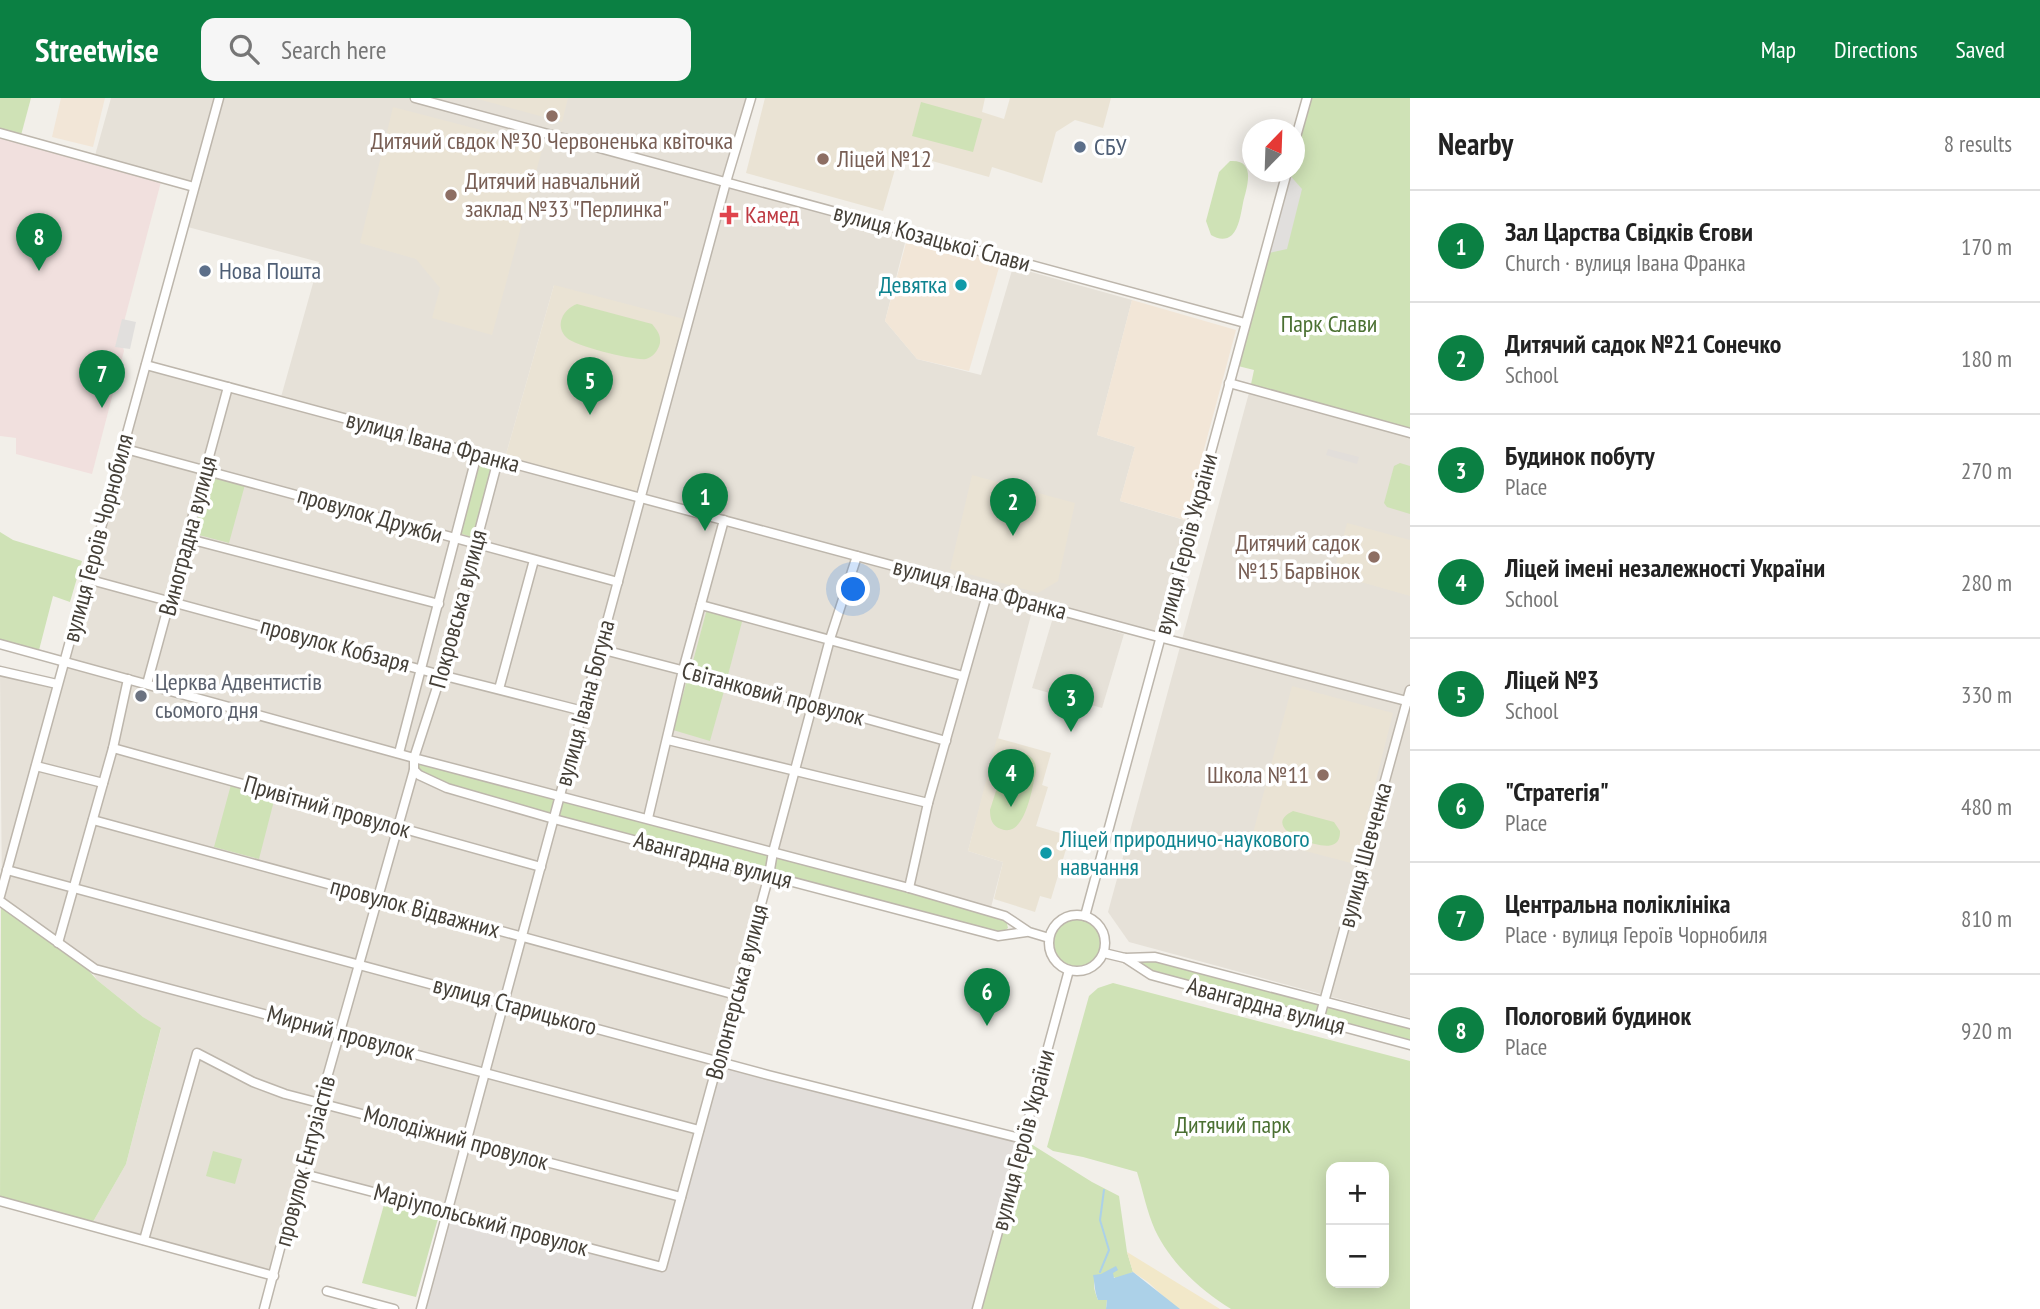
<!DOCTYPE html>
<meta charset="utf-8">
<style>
body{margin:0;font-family:"PT Sans Narrow",sans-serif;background:#f6f6f6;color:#222}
.controls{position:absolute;right:21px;bottom:21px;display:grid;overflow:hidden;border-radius:14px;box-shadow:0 4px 18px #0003}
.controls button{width:63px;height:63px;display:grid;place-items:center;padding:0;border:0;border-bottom:2px solid #e0e0e0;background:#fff;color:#222;font:35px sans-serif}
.compass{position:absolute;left:1242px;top:21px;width:63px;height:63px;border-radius:50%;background:#fff;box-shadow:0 4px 18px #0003;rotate:23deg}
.you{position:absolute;left:854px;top:492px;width:24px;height:24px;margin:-18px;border:5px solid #fff;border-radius:50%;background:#1a73e8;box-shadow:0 0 0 10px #1a73e833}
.badge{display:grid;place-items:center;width:46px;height:46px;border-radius:50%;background:#0b8043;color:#fff;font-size:23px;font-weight:700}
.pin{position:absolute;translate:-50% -58px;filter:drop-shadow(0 2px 4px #0008)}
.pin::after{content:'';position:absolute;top:37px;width:24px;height:21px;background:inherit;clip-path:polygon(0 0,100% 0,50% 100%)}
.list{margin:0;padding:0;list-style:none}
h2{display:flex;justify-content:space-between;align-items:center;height:91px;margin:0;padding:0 28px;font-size:30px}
h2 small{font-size:23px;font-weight:400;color:#767676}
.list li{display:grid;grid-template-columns:46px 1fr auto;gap:21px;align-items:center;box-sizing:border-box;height:112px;padding:0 28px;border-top:2px solid #e0e0e0}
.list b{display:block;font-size:26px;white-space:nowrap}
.list p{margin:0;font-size:23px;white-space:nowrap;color:#767676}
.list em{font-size:23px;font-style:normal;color:#767676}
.icon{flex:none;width:38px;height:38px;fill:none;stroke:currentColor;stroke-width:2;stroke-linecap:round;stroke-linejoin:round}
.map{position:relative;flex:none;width:1410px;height:1211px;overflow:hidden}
header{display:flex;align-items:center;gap:42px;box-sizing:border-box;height:98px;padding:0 35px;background:#0b8043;color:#fff}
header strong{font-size:33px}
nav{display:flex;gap:38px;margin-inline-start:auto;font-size:24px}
.search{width:490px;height:63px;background:#f6f6f6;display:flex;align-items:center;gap:18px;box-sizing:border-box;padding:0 24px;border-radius:14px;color:#767676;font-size:26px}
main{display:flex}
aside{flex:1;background:#fff}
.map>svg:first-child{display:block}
</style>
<header>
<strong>Streetwise</strong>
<div class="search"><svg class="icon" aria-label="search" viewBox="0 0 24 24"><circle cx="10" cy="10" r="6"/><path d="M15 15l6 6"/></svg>Search here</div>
<nav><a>Map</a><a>Directions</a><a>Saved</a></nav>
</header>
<main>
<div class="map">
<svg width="1410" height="1211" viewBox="0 0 1410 1211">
<rect width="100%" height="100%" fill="#f2efe9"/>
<g fill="#e6e1d8">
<path d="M111,0H749L726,84L908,133L885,223L917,261L981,277L1013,169L1132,202L1097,337L1135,349L1120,403L1191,424L1161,540L1034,506L968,753L1003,764L990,813L415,660V680L435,690L769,777L662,1169L300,1075L274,1178L90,1129L126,1066L161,931L143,919L97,882L86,863L2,802L0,572L56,586L148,270L640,400L554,187L505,360L281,299L319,164L184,128L194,89L94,61Z"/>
<path d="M1250,291L1410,335V920L1129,844L1108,814Z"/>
<path d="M1054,516L1124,536L1102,610L1032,590Z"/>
</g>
<g fill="#f2e6d7">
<path d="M61,0H105L93,49L52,39Z"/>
<path d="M909,134L1002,159L969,273L917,261L885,223Z"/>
<path d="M1132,202L1236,232L1185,422L1120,403L1135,349L1097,337Z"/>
</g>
<g fill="#e2deda">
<path d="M1328,351L1359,359L1357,366L1326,357Z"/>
<path d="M718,963L1023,1041L977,1211H421L447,1114L662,1169Z"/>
</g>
<g fill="#eae3d4">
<path d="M474,0H568L562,24Z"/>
<path d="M765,0H985L982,14L1004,21L1010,0H1111L1103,30L1075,22L1056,34L1042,85L992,69L989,79L900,54L883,113L746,75Z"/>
<path d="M393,9L543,48L492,237L432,220L440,190L416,161L360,145Z"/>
<path d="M554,187L688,222L641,400L505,360Z"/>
<path d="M972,377L1075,405L1058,483L1038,495L950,471Z"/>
<path d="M1347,425L1410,442V498L1333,476Z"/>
<path d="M1292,588L1393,615L1355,766L1252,739Z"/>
<path d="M997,640L1051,655L1042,687L1048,689L1036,728L1070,738L1051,801L1040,798L1035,814L994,801L1003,764L968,753Z"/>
</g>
<path fill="#f1e0de" d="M0,35L162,80L120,239L124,253L92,376L16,356V340L0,338Z"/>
<g fill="#cfe2b6" fill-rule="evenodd">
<path d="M0,0H31L20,41L0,35Z"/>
<path d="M1308,0H1410V335L1250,291L1254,272L1234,267L1287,74H1294L1295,47Z"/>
<path d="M921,4L982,21L973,54L912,38Z"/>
<path d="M1230,63C1257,61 1247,89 1243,105C1241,115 1239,130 1232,137C1225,143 1218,141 1211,137L1206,123L1219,74Z"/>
<path d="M577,206L652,226C657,232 661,237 660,245C658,253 653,259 646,261C635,263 575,248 567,240C554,228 563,211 577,206Z"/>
<path d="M479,363L497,367L478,442L460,435Z"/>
<path d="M1400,365L1410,368V416L1387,409L1384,405L1394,368Z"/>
<path d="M208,374L246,383L229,445L195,436L192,433Z"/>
<path d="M0,434L13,442L82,463L70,504L53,498L38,556L0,545Z"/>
<path d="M707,511L743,520L728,577L692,567Z"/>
<path d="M689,575L726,586L710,643L673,632Z"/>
<path d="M1021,654C1032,657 1037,664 1036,674C1032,690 1025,741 1001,731C992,728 990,721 990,712L1006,661L1011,657Z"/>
<path d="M414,660L1005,818L1008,830L998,838L554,721L419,677Z"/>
<path d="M232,683L276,695L259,761L214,749Z"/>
<path d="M1293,713L1334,724L1340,733C1340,739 1339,745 1332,747C1319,752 1258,730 1293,713Z"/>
<path d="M1,806L80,863L97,882L143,919L161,930L126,1066L90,1129L0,1105Z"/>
<circle cx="1077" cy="845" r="25"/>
<path d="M1155,859L1410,926V947L1151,877L1125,860Z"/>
<path d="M1113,885L1410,963V1211H1231C1201,1193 1170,1164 1155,1132C1147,1114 1143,1093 1137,1074L1083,1059L1053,1053L1047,1049L1089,898L1098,890ZM1331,1069H1384V1185H1331Z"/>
<path d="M1023,1041L1092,1084L1119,1098L1127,1154L1133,1174L1117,1181L1112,1178L1113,1175L1107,1174C1091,1180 1092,1187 1098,1202H1107L1106,1211H977Z"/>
<path d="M213,1053L242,1061L235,1086L206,1078Z"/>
<path d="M385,1103L439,1117L416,1199L362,1185Z"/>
</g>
<path fill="#f2e8c9" d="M1127,1154L1220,1211H1180L1174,1208L1148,1184L1133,1174Z"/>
<g fill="#e1dfdd">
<path d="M1287,74L1302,91L1287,151L1264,156Z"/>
<path d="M122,221L136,224L130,251L115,249Z"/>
</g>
<path fill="#acd1e8" d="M1116,1168L1118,1172L1113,1175L1114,1180L1133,1174L1180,1211H1106L1107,1202H1098C1094,1192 1095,1186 1093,1177L1101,1176Z"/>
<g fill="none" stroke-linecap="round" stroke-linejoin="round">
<path stroke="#acd1e8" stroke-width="2" d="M1100,1174L1109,1152L1100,1122L1104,1092"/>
<g stroke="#bdb6ac" stroke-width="11">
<g id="minor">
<path d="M415,0L1245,225"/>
<path d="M0,35L194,89"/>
<path d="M1294,46L1307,0"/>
<path d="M146,267L1151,537L1410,604"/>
<path d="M1229,285L1410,335"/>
<path d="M122,350L618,484"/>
<path d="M498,362L441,577L414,660L909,790L1005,818L1029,834L1049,840"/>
<path d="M189,441L439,506"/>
<path d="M87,481L441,577L583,613"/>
<path d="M701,507L963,578"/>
<path d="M0,546L414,660V672L300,1075L264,1211"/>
<path d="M600,551L813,606L946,643"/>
<path d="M0,573L57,586"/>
<path d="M147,586L228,289"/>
<path d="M499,591L534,462"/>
<path d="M668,642L928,705"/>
<path d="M113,650L541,769"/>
<path d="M399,655L477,356"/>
<path d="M36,668L103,685"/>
<path d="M414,672L419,677L447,690L554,721L998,838L1026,834"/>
<path d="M648,720L683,572L724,422"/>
<path d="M93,722L736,897"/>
<path d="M7,772L768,977L1023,1041"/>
<path d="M909,790L928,705L988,493"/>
<path d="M0,798L219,0"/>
<path d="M0,803L95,871L699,1032"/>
<circle cx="1077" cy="845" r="28"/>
<path d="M1085,818L1287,74"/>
<path d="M58,845L113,650L128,581"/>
<path d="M1104,855L1125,860L1155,859L1410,926"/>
<path d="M1125,860L1151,877L1410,947"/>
<path d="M1319,922L1410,592"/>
<path d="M300,1075L662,1169L769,777L773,754L830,541L857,458"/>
<path d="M0,1103L274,1178"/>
<path d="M144,1142L197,955L253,984L285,996L681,1099"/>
<path d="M327,1193L394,1211"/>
<path d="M421,1211L726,84L751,0"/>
<path d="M977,1211L1069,872"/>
</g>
</g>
<use href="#minor" stroke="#fff" stroke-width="8"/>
</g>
<g fill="#8d6e63" stroke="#fff" stroke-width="2.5">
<circle cx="552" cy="18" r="7"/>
<circle cx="823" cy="61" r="7"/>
<circle cx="451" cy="97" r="7"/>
<circle cx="1374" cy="459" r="7"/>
<circle cx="1323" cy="677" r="7"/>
</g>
<g fill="#5c6f8a" stroke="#fff" stroke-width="2.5">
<circle cx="1080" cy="49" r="7"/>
<circle cx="205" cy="173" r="7"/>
</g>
<path fill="#e0444e" stroke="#fff" stroke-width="2.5" d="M725.5 106.5h7v7h7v7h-7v7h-7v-7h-7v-7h7z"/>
<g fill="#0f9aa8" stroke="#fff" stroke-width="2.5">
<circle cx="961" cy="187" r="7"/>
<circle cx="1046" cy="755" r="7"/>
</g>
<circle fill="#6b7280" stroke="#fff" stroke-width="2.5" cx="141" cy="598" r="7"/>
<g text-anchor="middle" stroke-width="7" stroke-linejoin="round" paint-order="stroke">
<g font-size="24" fill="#785e54" stroke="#fff" text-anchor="start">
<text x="552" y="51" text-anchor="middle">Дитячий свдок №30 Червоненька квіточка</text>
<text x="837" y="69">Ліцей №12</text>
<text x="465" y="91">Дитячий навчальний<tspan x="465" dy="28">заклад №33 "Перлинка"</tspan></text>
<text x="1360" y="453" text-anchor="end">Дитячий садок<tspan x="1360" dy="28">№15 Барвінок</tspan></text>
<text x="1309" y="685" text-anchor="end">Школа №11</text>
</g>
<g font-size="24" fill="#4e5e75" stroke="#fff" text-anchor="start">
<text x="1094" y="57">СБУ</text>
<text x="219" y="181">Нова Пошта</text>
</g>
<g font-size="24" fill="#be3a42" stroke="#fff" text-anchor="start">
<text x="745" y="125">Камед</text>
</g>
<g font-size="24" fill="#454038" stroke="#fff">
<text transform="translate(932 140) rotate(15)" y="8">вулиця Козацької Слави</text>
<text transform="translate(433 344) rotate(15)" y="8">вулиця Івана Франка</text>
<text transform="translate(370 417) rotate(16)" y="8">провулок Дружби</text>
<text transform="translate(188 438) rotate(-75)" y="8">Виноградна вулиця</text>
<text transform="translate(98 440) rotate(-75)" y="8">вулиця Героїв Чорнобиля</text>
<text transform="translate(1186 446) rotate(-75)" y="8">вулиця Героїв України</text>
<text transform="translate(980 491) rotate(15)" y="8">вулиця Івана Франка</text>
<text transform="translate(458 511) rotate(-75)" y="8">Покровська вулиця</text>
<text transform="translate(335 547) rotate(15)" y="8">провулок Кобзаря</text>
<text transform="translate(773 596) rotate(15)" y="8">Світанковий провулок</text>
<text transform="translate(585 605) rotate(-75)" y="8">вулиця Івана Богуна</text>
<text transform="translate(327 709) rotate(16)" y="8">Привітний провулок</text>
<text transform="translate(1365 757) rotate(-75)" y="8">вулиця Шевченка</text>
<text transform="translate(713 762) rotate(15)" y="8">Авангардна вулиця</text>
<text transform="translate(415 810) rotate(15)" y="8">провулок Відважних</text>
<text transform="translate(737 894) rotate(-75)" y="8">Волонтерська вулиця</text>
<text transform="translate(515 908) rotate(15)" y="8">вулиця Старицького</text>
<text transform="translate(1266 908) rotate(15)" y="8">Авангардна вулиця</text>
<text transform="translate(341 935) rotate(15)" y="8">Мирний провулок</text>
<text transform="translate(456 1040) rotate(15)" y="8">Молодіжний провулок</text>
<text transform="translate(1023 1042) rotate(-75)" y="8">вулиця Героїв України</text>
<text transform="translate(305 1063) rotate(-75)" y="8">провулок Ентузіастів</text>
<text transform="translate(481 1122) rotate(15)" y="8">Маріупольський провулок</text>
</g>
<g font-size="24" fill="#0d838f" stroke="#fff" text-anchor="end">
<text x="947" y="195">Девятка</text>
<text x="1060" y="749" text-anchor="start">Ліцей природничо-наукового<tspan x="1060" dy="28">навчання</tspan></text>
</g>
<g font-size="24" fill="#4b7032" stroke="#fff">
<text x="1329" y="234">Парк Слави</text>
<text x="1233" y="1035">Дитячий парк</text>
</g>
<g font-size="24" fill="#5b616d" stroke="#fff" text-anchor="start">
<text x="155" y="592">Церква Адвентистів<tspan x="155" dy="28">сьомого дня</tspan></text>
</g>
</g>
</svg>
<div class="controls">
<button>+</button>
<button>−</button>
</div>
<svg class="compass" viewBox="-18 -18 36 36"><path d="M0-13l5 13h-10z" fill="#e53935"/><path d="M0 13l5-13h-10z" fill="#767676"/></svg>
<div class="you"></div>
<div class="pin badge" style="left:705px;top:433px">1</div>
<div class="pin badge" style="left:1013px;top:438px">2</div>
<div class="pin badge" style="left:1071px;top:634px">3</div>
<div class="pin badge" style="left:1011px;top:709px">4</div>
<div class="pin badge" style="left:590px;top:317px">5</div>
<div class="pin badge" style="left:987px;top:928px">6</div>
<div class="pin badge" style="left:102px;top:310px">7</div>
<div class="pin badge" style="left:39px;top:173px">8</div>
</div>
<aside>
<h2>Nearby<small>8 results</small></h2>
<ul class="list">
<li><span class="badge">1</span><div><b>Зал Царства Свідків Єгови</b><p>Church · вулиця Івана Франка</p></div><em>170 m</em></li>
<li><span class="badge">2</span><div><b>Дитячий садок №21 Сонечко</b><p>School</p></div><em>180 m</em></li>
<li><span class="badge">3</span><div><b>Будинок побуту</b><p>Place</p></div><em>270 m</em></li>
<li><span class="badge">4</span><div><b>Ліцей імені незалежності України</b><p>School</p></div><em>280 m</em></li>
<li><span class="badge">5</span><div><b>Ліцей №3</b><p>School</p></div><em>330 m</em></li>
<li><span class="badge">6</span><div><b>&quot;Стратегія&quot;</b><p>Place</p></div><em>480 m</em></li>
<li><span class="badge">7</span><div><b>Центральна поліклініка</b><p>Place · вулиця Героїв Чорнобиля</p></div><em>810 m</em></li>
<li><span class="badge">8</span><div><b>Пологовий будинок</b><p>Place</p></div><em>920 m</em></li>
</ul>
</aside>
</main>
